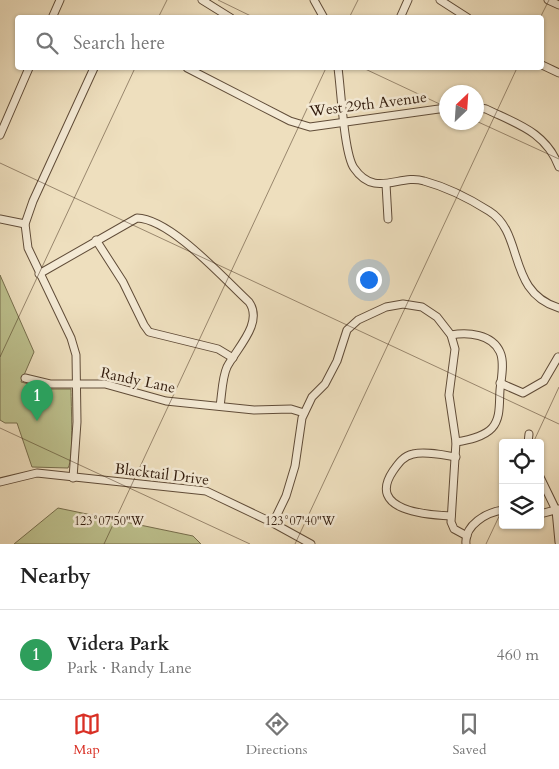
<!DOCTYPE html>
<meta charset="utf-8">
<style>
body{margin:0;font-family:Cardo,serif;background:#f6f6f6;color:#222}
.controls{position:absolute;right:15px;bottom:15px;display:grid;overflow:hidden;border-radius:5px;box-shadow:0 1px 4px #0004}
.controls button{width:45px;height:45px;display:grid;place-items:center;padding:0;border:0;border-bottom:1px solid #e0e0e0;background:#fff;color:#222;font:25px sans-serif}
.compass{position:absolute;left:439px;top:85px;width:45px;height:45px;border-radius:50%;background:#fff;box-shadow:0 1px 4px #0004;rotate:25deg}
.you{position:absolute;left:368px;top:279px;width:18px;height:18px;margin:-12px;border:4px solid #fff;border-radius:50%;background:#1a73e8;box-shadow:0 0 0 8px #1a73e833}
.badge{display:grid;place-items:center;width:32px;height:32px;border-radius:50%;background:#d93025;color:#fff;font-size:16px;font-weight:700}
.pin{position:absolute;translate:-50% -41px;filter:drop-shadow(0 1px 2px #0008)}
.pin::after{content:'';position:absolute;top:26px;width:18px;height:15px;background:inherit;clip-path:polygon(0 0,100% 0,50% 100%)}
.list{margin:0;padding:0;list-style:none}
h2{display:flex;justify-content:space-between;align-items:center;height:65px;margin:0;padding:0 20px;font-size:21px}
h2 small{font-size:16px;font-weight:400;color:#767676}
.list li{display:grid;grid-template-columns:32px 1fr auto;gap:15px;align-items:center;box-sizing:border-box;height:90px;padding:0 20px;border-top:1px solid #e0e0e0}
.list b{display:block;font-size:19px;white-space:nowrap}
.list p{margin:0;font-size:16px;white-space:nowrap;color:#767676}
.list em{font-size:16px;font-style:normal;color:#767676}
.icon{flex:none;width:28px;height:28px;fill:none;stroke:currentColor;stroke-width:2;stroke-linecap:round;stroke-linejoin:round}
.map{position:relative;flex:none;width:559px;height:544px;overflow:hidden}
.search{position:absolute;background:#fff;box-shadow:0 1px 4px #0004;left:15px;right:15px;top:15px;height:55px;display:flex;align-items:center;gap:12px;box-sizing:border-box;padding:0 18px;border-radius:5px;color:#767676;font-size:19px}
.sheet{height:155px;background:#fff}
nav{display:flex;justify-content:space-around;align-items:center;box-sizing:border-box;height:70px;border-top:1px solid #e0e0e0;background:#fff;font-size:14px;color:#767676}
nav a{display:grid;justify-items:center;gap:2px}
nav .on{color:#d93025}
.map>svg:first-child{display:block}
</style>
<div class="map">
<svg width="559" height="544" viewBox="0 0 559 544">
<rect width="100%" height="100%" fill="#eedfbe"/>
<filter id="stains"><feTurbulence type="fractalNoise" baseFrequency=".004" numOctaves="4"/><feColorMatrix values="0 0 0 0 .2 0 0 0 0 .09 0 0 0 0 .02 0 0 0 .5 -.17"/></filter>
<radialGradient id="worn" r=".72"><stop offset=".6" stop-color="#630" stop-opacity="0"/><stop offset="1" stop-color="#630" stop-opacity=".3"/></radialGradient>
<g fill="#bdc18e" stroke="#776e4d">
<path d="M0,275L34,352L21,382L49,389H71C71,404 74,458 68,468L32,467L17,423H5L0,420Z"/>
<path d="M58,508L193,536L201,544H14Z"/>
</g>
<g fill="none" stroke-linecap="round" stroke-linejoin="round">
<g stroke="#604c38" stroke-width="9">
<g id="minor">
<path d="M202,0L231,18"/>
<path d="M314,0L324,18"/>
<path d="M440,0L468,18"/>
<path d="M548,0L559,5"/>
<path d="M52,18L60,0"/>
<path d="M400,18L408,0"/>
<path d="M542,65L559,73"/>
<path d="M187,68L290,121L310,127L446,108"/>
<path d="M338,68C341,89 344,154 354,168C375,199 400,173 424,181C446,187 470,199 489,211C525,233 506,292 559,308"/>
<path d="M476,107L486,109C517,124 546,132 559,167"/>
<path d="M0,135L29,68"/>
<path d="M386,184L388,219"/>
<path d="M0,219L25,224"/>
<path d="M96,240L123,282L144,325L149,332L218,349L233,358"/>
<path d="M39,274L137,218C171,219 224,279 249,302C264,323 236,349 227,367C222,378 222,394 220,406"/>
<path d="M451,335C468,332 492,334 500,352C505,363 501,379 500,390C499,403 501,418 492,428C484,437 468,440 456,442"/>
<path d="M25,378L50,384H105L166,401L254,410L291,409L304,413"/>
<path d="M500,383L523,393L544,381L558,357"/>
<path d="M528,443L529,434"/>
<path d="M540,477L556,510L559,542"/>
<path d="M73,478L77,422L76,355L71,338L28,248L25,224L33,201L94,68"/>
<path d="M0,482L37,473L206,491L271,522L311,544"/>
<path d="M540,514L559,509"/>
<path d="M451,516C428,515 366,511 393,471C398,464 403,456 413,454C426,451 443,455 456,457"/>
<path d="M273,523L286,496L295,466L302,418L312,397L325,384L337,361L347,330L358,320L386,307L403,304L422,307L437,317L451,335L455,349L449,395L456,442L451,522L454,529L467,536"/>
<path d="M466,544C464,525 487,512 503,510"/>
</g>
</g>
<use href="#minor" stroke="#f4ead5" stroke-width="7"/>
</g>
<path fill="none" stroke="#311b0c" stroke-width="1" stroke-opacity="0.45" d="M218,0L255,18M158,18L167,0M349,18L358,0M540,18L549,0M363,68L446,107M476,121L559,159M0,163L559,424M0,357L135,68M0,428L250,544M533,443L559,387M104,544L326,68M295,544L517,68M486,544L503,508"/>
<g text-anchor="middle" stroke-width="5" stroke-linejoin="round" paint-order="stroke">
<g font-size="15" fill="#311b0c" stroke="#f4ead5">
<text transform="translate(368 104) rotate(-7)" y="5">West 29th Avenue</text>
<text transform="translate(138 380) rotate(12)" y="5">Randy Lane</text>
<text transform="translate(162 474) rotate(7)" y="5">Blacktail Drive</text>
</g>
</g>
<g font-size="12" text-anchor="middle" fill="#311b0c" stroke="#f4ead5" stroke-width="5" stroke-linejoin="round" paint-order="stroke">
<text x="109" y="525">123°07'50"W</text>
<text x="300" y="525">123°07'40"W</text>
</g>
<rect width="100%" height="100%" filter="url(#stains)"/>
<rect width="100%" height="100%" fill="url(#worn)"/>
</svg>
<div class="controls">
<button><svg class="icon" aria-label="locate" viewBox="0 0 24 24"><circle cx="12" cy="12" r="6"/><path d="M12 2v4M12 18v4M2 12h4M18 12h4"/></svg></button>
<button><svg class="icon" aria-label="layers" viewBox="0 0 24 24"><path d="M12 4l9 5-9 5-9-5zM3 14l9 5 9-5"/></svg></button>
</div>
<svg class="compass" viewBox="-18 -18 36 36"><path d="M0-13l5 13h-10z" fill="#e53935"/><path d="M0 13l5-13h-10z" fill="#767676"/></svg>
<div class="you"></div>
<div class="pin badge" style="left:37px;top:421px;background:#2e9e5b">1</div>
<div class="search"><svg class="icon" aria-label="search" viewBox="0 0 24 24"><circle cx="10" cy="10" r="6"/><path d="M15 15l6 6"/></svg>Search here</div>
</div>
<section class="sheet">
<h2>Nearby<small></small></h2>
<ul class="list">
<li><span class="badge" style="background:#2e9e5b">1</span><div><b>Videra Park</b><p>Park · Randy Lane</p></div><em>460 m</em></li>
</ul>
</section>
<nav>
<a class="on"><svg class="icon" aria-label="map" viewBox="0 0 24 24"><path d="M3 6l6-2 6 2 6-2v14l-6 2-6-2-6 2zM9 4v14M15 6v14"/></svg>Map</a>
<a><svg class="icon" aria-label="directions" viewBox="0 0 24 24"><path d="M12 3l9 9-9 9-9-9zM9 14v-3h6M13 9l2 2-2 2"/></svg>Directions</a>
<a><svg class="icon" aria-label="saved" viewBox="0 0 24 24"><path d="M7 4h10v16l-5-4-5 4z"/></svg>Saved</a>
</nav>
